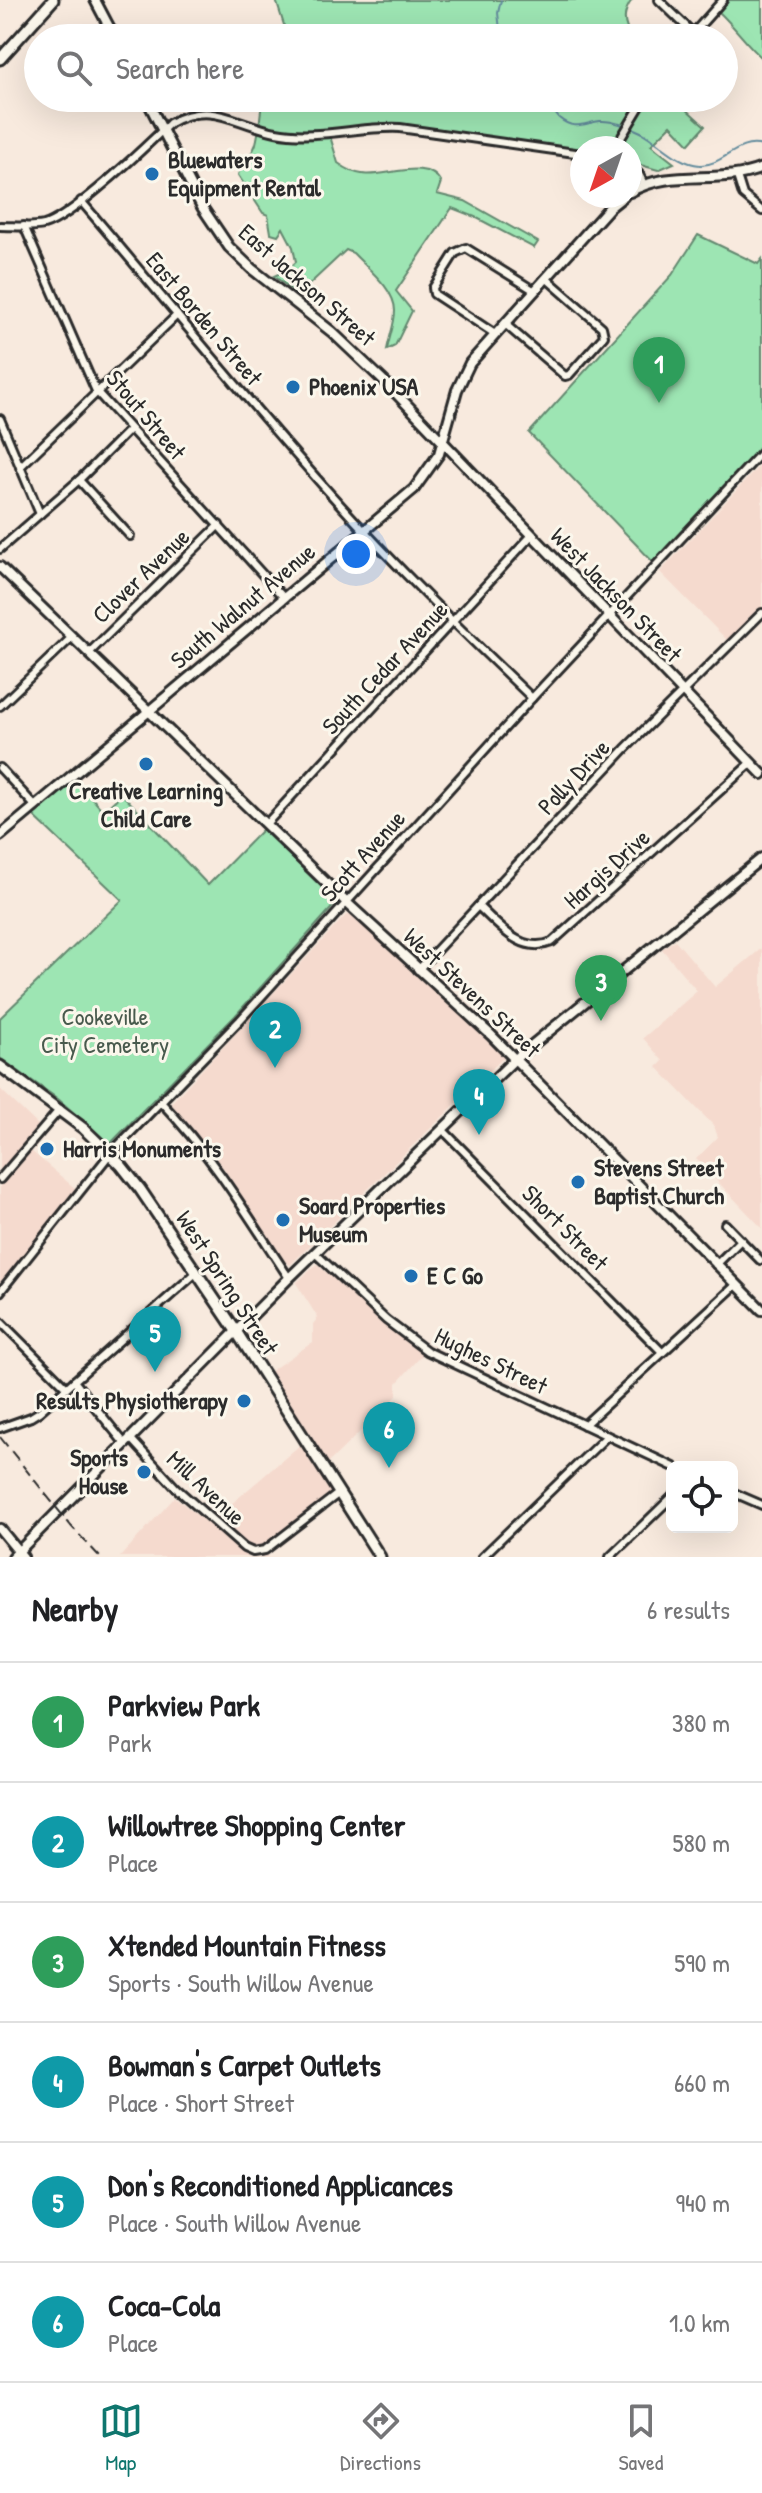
<!DOCTYPE html>
<meta charset="utf-8">
<style>
body{margin:0;font-family:"Patrick Hand",sans-serif;background:#f2f2f2;color:#202124}
.controls{position:absolute;right:24px;bottom:24px;display:grid;overflow:hidden;border-radius:12px;box-shadow:0 8px 32px #0002}
.controls button{width:72px;height:72px;display:grid;place-items:center;padding:0;border:0;border-bottom:2px solid #e0e0e0;background:#fff;color:#202124;font:40px sans-serif}
.compass{position:absolute;left:570px;top:136px;width:72px;height:72px;border-radius:50%;background:#fff;box-shadow:0 8px 32px #0002;rotate:220deg}
.you{position:absolute;left:356px;top:554px;width:28px;height:28px;margin:-20px;border:6px solid #fff;border-radius:50%;background:#1a73e8;box-shadow:0 0 0 12px #1a73e833}
.badge{display:grid;place-items:center;width:52px;height:52px;border-radius:50%;background:#0f766e;color:#fff;font-size:26px;font-weight:700}
.pin{position:absolute;translate:-50% -66px;filter:drop-shadow(0 2px 4px #0008)}
.pin::after{content:'';position:absolute;top:42px;width:28px;height:24px;background:inherit;clip-path:polygon(0 0,100% 0,50% 100%)}
.list{margin:0;padding:0;list-style:none}
h2{display:flex;justify-content:space-between;align-items:center;height:104px;margin:0;padding:0 32px;font-size:34px}
h2 small{font-size:26px;font-weight:400;color:#757577}
.list li{display:grid;grid-template-columns:52px 1fr auto;gap:24px;align-items:center;box-sizing:border-box;height:120px;padding:0 32px;border-top:2px solid #e0e0e0}
.list b{display:block;font-size:30px;white-space:nowrap}
.list p{margin:0;font-size:26px;white-space:nowrap;color:#757577}
.list em{font-size:26px;font-style:normal;color:#757577}
.icon{flex:none;width:44px;height:44px;fill:none;stroke:currentColor;stroke-width:2;stroke-linecap:round;stroke-linejoin:round}
.map{position:relative;flex:none;width:762px;height:1557px;overflow:hidden}
.search{position:absolute;background:#fff;box-shadow:0 8px 32px #0002;left:24px;right:24px;top:24px;height:88px;display:flex;align-items:center;gap:20px;box-sizing:border-box;padding:0 28px;border-radius:44px;color:#757577;font-size:30px}
.sheet{height:824px;background:#fff}
nav{display:flex;justify-content:space-around;align-items:center;box-sizing:border-box;height:112px;border-top:2px solid #e0e0e0;background:#fff;font-size:22px;color:#757577}
nav a{display:grid;justify-items:center;gap:4px}
nav .on{color:#0f766e}
.map>svg:first-child{display:block}
</style>
<div class="map">
<svg width="762" height="1557" viewBox="0 0 762 1557">
<rect width="100%" height="100%" fill="#f8eade"/>
<filter id="ink" filterUnits="userSpaceOnUse"><feTurbulence type="fractalNoise" baseFrequency=".0125" numOctaves="2"/><feDisplacementMap in="SourceGraphic" scale="16" xChannelSelector="R" yChannelSelector="G"/><feConvolveMatrix kernelMatrix="1 2 1 2 8 2 1 2 1" color-interpolation-filters="sRGB"/></filter>
<g filter="url(#ink)">
<g fill="#f5dace">
<path d="M762,463V607L727,640L660,572Z"/>
<path d="M346,915H351L369,931L502,1054L503,1058L290,1265L282,1259L224,1169L171,1106V1103Z"/>
<path d="M675,940L715,987L762,948V1228L696,1159L718,1137L714,1126L657,1067L663,1061L643,1038L697,991L662,949Z"/>
<path d="M0,1089L39,1126L24,1145L77,1190L0,1286Z"/>
<path d="M317,1264L397,1335L423,1354L397,1383V1396L328,1463L269,1372L313,1342V1324L318,1318L296,1283Z"/>
<path d="M300,1445L331,1492L262,1548L269,1557H120L175,1497L208,1524Z"/>
</g>
<g fill="#9de5b3" stroke="#64886f" stroke-width="2">
<path d="M276,0H632C622,13 622,25 633,38H283L284,25Z"/>
<path d="M729,0H762V58C746,44 735,27 719,12Z"/>
<path d="M263,98H689L684,107L705,126L689,144L671,125L651,145L674,163L658,170L630,162V148H582V155L378,127L330,136L338,163C345,168 353,173 362,174C384,178 427,157 441,182L437,194L465,201L538,242L534,248L475,217L452,208L396,291L412,311L395,346L387,350C389,338 395,323 395,311C395,289 367,268 353,253L346,250L298,295L274,276L287,270L296,262L293,247L283,228L278,235L271,233L268,215L263,213L238,175C241,160 255,155 257,139C260,125 260,112 263,98Z"/>
<path d="M698,235L758,264L762,259V446L654,563L529,433L672,275Z"/>
<path d="M76,779L103,811L122,794L208,885L263,829L337,902L235,1016L110,1144L58,1099L0,1058V1018L122,900L33,815Z"/>
</g>
<g fill="none" stroke-linecap="round" stroke-linejoin="round">
<g stroke="#638c9d" stroke-width="2">
<path d="M501,38L498,13L501,0"/>
<path d="M545,98C550,104 554,113 559,118C574,131 584,123 600,121C611,120 631,127 641,132C661,143 676,163 700,165C723,166 737,139 762,146"/>
</g>
<g stroke="#2b2b2b" stroke-width="12">
<g id="street">
<path d="M659,0L693,33"/>
<path d="M689,38L723,0"/>
<path d="M615,148L645,98"/>
<path d="M630,167L639,174L644,184"/>
<path d="M737,176L743,195L762,211"/>
<path d="M81,201C163,297 242,395 326,489C391,562 461,630 532,698"/>
<path d="M0,226C14,226 30,228 44,225C74,216 145,147 170,123C212,100 235,124 276,132C316,140 360,126 400,128L582,154"/>
<path d="M24,226L96,391L284,598"/>
<path d="M505,324L565,376L569,375L604,336L602,327L546,278"/>
<path d="M495,334L434,294L433,288L455,253L466,248L535,291"/>
<path d="M0,419L40,514"/>
<path d="M20,467L177,315"/>
<path d="M79,480L130,536"/>
<path d="M0,549L79,480L130,429"/>
<path d="M89,653L219,525"/>
<path d="M0,706L72,637"/>
<path d="M0,768L35,806"/>
<path d="M266,824L531,536"/>
<path d="M478,906C499,925 521,955 552,942L751,763"/>
<path d="M418,970L625,749L762,613"/>
<path d="M161,1102C211,1154 249,1217 289,1278"/>
<path d="M442,1129L662,1352"/>
<path d="M0,1179L60,1109"/>
<path d="M725,1224L760,1260"/>
<path d="M315,1253L386,1320L427,1351L674,1467"/>
<path d="M716,1265L741,1240"/>
<path d="M0,1292L110,1154L240,1020L532,698L762,452"/>
<path d="M0,1321L66,1387"/>
<path d="M74,1381L125,1444"/>
<path d="M584,1425L736,1285"/>
<path d="M0,1428L31,1417L39,1412L197,1272"/>
<path d="M131,1439L176,1488L244,1548L253,1552L265,1550L339,1493"/>
<path d="M732,1492L762,1505"/>
<path d="M482,1557L607,1436"/>
<path d="M610,1557L672,1497"/>
</g>
</g>
<g stroke="#2b2b2b" stroke-width="14">
<g id="secondary">
<path d="M95,0L115,38"/>
<path d="M146,98L202,207L229,247L252,269L332,332L390,387L762,774"/>
<path d="M630,192C672,167 718,186 762,168"/>
<path d="M0,567L346,902L491,1035L762,1310"/>
<path d="M0,836L414,489L439,454L457,390L470,363L609,208L624,196"/>
<path d="M0,1529L23,1557"/>
<path d="M13,1557L289,1278L515,1059L762,858"/>
</g>
</g>
<g stroke="#2b2b2b" stroke-width="15">
<g id="primary">
<path d="M0,59L53,0"/>
<path d="M0,1066L83,1128L121,1165L140,1189L236,1331L380,1557"/>
</g>
</g>
<use href="#street" stroke="#fbf7ec" stroke-width="6"/>
<use href="#secondary" stroke="#fbf7ec" stroke-width="8"/>
<use href="#primary" stroke="#fbf7ec" stroke-width="9"/>
<path stroke="#2b2b2b" stroke-width="2" stroke-dasharray="12 6" stroke-linecap="butt" d="M0,1437L71,1526L100,1557"/>
</g>
</g>
<g fill="#1f6fb2" stroke="#fbf7ec" stroke-width="3">
<circle cx="152" cy="174" r="8"/>
<circle cx="293" cy="387" r="8"/>
<circle cx="146" cy="764" r="8"/>
<circle cx="47" cy="1149" r="8"/>
<circle cx="578" cy="1182" r="8"/>
<circle cx="283" cy="1220" r="8"/>
<circle cx="411" cy="1276" r="8"/>
<circle cx="244" cy="1401" r="8"/>
<circle cx="144" cy="1472" r="8"/>
</g>
<g text-anchor="middle" stroke-width="6" stroke-linejoin="round" paint-order="stroke">
<g font-size="24" font-weight="bold" fill="#2b2b2b" stroke="#fbf7ec" text-anchor="start">
<text x="168" y="168">Bluewaters<tspan x="168" dy="28">Equipment Rental</tspan></text>
<text x="309" y="395">Phoenix USA</text>
<text x="146" y="799" text-anchor="middle">Creative Learning<tspan x="146" dy="28">Child Care</tspan></text>
<text x="63" y="1157">Harris Monuments</text>
<text x="594" y="1176">Stevens Street<tspan x="594" dy="28">Baptist Church</tspan></text>
<text x="299" y="1214">Soard Properties<tspan x="299" dy="28">Museum</tspan></text>
<text x="427" y="1284">E C Go</text>
<text x="228" y="1409" text-anchor="end">Results Physiotherapy</text>
<text x="128" y="1466" text-anchor="end">Sports<tspan x="128" dy="28">House</tspan></text>
</g>
<g font-size="24" fill="#2b2b2b" stroke="#fbf7ec">
<text transform="translate(307 285) rotate(41)" y="8">East Jackson Street</text>
<text transform="translate(204 319) rotate(50)" y="8">East Borden Street</text>
<text transform="translate(146 415) rotate(50)" y="8">Stout Street</text>
<text transform="translate(141 576) rotate(-44)" y="8">Clover Avenue</text>
<text transform="translate(616 595) rotate(46)" y="8">West Jackson Street</text>
<text transform="translate(243 606) rotate(-40)" y="8">South Walnut Avenue</text>
<text transform="translate(385 668) rotate(-47)" y="8">South Cedar Avenue</text>
<text transform="translate(574 777) rotate(-47)" y="8">Polly Drive</text>
<text transform="translate(363 856) rotate(-48)" y="8">Scott Avenue</text>
<text transform="translate(607 869) rotate(-42)" y="8">Hargis Drive</text>
<text transform="translate(472 993) rotate(43)" y="8">West Stevens Street</text>
<text transform="translate(565 1228) rotate(45)" y="8">Short Street</text>
<text transform="translate(227 1283) rotate(57)" y="8">West Spring Street</text>
<text transform="translate(491 1361) rotate(26)" y="8">Hughes Street</text>
<text transform="translate(206 1488) rotate(43)" y="8">Mill Avenue</text>
</g>
<g font-size="24" fill="#485a4d" stroke="#fbf7ec">
<text x="105" y="1025">Cookeville<tspan x="105" dy="28">City Cemetery</tspan></text>
</g>
</g>
</svg>
<div class="controls">
<button><svg class="icon" aria-label="locate" viewBox="0 0 24 24"><circle cx="12" cy="12" r="6"/><path d="M12 2v4M12 18v4M2 12h4M18 12h4"/></svg></button>
</div>
<svg class="compass" viewBox="-18 -18 36 36"><path d="M0-13l5 13h-10z" fill="#e53935"/><path d="M0 13l5-13h-10z" fill="#757577"/></svg>
<div class="you"></div>
<div class="pin badge" style="left:659px;top:403px;background:#2e9e5b">1</div>
<div class="pin badge" style="left:275px;top:1068px;background:#0f9aa8">2</div>
<div class="pin badge" style="left:601px;top:1021px;background:#2e9e5b">3</div>
<div class="pin badge" style="left:479px;top:1135px;background:#0f9aa8">4</div>
<div class="pin badge" style="left:155px;top:1372px;background:#0f9aa8">5</div>
<div class="pin badge" style="left:389px;top:1468px;background:#0f9aa8">6</div>
<div class="search"><svg class="icon" aria-label="search" viewBox="0 0 24 24"><circle cx="10" cy="10" r="6"/><path d="M15 15l6 6"/></svg>Search here</div>
</div>
<section class="sheet">
<h2>Nearby<small>6 results</small></h2>
<ul class="list">
<li><span class="badge" style="background:#2e9e5b">1</span><div><b>Parkview Park</b><p>Park</p></div><em>380 m</em></li>
<li><span class="badge" style="background:#0f9aa8">2</span><div><b>Willowtree Shopping Center</b><p>Place</p></div><em>580 m</em></li>
<li><span class="badge" style="background:#2e9e5b">3</span><div><b>Xtended Mountain Fitness</b><p>Sports · South Willow Avenue</p></div><em>590 m</em></li>
<li><span class="badge" style="background:#0f9aa8">4</span><div><b>Bowman's Carpet Outlets</b><p>Place · Short Street</p></div><em>660 m</em></li>
<li><span class="badge" style="background:#0f9aa8">5</span><div><b>Don's Reconditioned Applicances</b><p>Place · South Willow Avenue</p></div><em>940 m</em></li>
<li><span class="badge" style="background:#0f9aa8">6</span><div><b>Coca-Cola</b><p>Place</p></div><em>1.0 km</em></li>
</ul>
</section>
<nav>
<a class="on"><svg class="icon" aria-label="map" viewBox="0 0 24 24"><path d="M3 6l6-2 6 2 6-2v14l-6 2-6-2-6 2zM9 4v14M15 6v14"/></svg>Map</a>
<a><svg class="icon" aria-label="directions" viewBox="0 0 24 24"><path d="M12 3l9 9-9 9-9-9zM9 14v-3h6M13 9l2 2-2 2"/></svg>Directions</a>
<a><svg class="icon" aria-label="saved" viewBox="0 0 24 24"><path d="M7 4h10v16l-5-4-5 4z"/></svg>Saved</a>
</nav>
